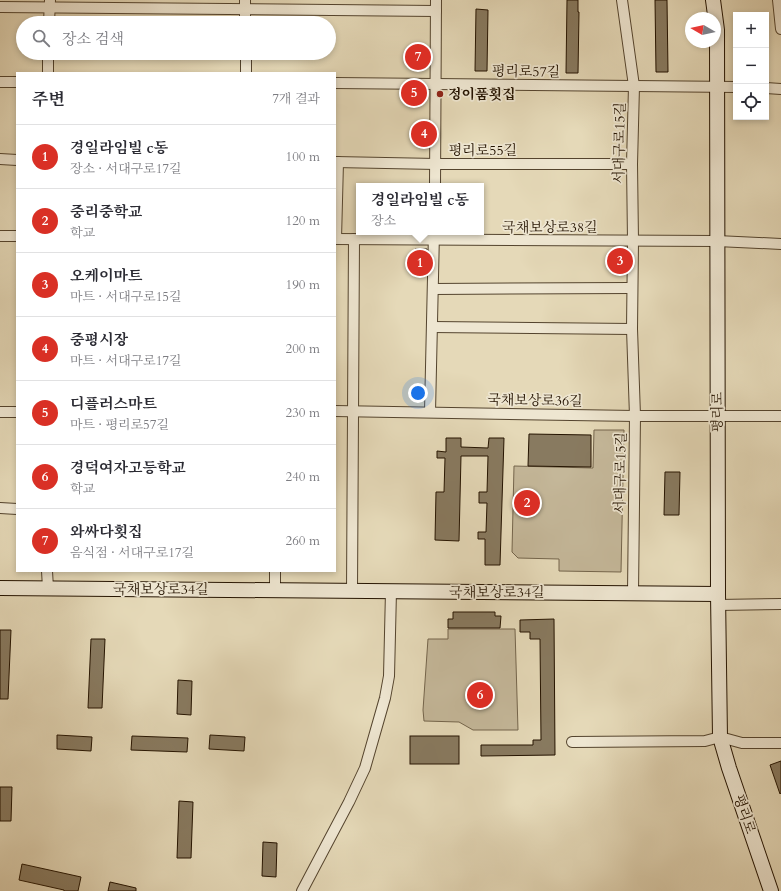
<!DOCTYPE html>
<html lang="ko">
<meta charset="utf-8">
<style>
body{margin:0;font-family:Cardo,"Noto Serif KR",serif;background:#f7f7f7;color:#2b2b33}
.controls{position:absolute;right:12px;top:12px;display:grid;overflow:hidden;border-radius:0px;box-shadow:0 2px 6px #0003}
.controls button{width:36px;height:36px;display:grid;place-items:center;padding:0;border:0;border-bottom:1px solid #e1e1e2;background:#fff;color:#2b2b33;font:20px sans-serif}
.compass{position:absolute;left:685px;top:12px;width:36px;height:36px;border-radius:50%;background:#fff;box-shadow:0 2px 6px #0003;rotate:279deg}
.you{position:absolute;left:418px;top:393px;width:14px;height:14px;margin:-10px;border:3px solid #fff;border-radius:50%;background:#1a73e8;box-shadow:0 0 0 6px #1a73e833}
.badge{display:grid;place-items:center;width:26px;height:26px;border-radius:50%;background:#d93025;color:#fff;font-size:13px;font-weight:700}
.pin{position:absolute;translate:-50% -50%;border:2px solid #fff;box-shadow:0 1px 4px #0006}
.popup{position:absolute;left:356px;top:183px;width:128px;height:52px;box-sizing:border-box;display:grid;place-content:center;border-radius:0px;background:#fff;filter:drop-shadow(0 1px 3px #0005);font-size:13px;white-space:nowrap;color:#7c7c81}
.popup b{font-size:15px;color:#2b2b33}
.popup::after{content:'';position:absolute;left:50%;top:100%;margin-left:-8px;border:8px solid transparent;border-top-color:#fff}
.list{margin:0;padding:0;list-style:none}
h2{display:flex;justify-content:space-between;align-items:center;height:52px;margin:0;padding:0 16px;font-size:17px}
h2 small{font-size:13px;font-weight:400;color:#7c7c81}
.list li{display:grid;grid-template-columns:26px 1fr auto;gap:12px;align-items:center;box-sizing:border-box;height:64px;padding:0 16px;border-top:1px solid #e1e1e2}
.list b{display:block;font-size:15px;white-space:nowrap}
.list p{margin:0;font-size:13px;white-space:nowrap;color:#7c7c81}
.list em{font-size:13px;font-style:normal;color:#7c7c81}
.icon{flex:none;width:22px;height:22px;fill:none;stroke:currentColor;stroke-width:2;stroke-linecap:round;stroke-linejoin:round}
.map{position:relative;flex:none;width:781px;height:891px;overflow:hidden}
.search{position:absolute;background:#fff;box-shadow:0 2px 6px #0003;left:16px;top:16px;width:320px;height:44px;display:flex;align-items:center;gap:10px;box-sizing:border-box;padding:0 14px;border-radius:22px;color:#7c7c81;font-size:15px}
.panel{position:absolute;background:#fff;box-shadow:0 2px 6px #0003;left:16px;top:72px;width:320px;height:500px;border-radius:0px}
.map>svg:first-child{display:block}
</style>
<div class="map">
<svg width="781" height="891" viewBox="0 0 781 891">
<rect width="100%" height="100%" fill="#e5d9b8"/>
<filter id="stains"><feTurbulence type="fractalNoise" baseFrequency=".005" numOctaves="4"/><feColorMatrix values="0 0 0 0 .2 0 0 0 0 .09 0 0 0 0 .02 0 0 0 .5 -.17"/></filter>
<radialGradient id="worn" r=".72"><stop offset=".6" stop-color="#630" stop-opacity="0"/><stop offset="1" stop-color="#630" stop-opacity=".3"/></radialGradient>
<g fill="#c4b799" stroke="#74654c">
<path d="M594,430H624L621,572L559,571V559L518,558L512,552L514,466L593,468Z"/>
<path d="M448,629H515L518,730H473L459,722L424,721L423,710L428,639H448Z"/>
</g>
<g fill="#887a60" stroke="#241300">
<path d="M567,0H578V12H579L578,73H566Z"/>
<path d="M655,0H667L668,72H656Z"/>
<path d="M476,9L488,10L487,71H475Z"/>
<path d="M415,249H427L426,276H414Z"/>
<path d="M529,434L591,435V467L528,466Z"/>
<path d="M446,438H461V447L488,448L489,438H504L500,565H485V539H478V532H486L487,503H479V492H487L488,456H461L459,541L435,540L436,492H444L445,458H437V451L446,452Z"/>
<path d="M665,472H680L679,515H664Z"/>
<path d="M453,612H495V616H501L500,628H448V619H453Z"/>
<path d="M554,619L555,755L481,756V745H533V740H541L540,639H530V632H520V620Z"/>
<path d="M0,630H11L8,699H0Z"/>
<path d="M91,639H105L102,708H88Z"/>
<path d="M178,680L192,681L191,715L177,714Z"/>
<path d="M57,735L92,737L91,751L57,749Z"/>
<path d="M210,735L245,737L244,751L209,749Z"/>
<path d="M132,736L188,738L187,752L131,750Z"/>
<rect x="410" y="736" width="49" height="28"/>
<path d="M781,761V793L780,794L770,765Z"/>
<path d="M0,787H12L11,821H0Z"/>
<path d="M179,801L193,802L191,858H177Z"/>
<path d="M263,842L277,843L276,877L262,876Z"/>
<path d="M22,864L81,877L78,891H64V890L19,880Z"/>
<path d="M110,882L136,888V891H108Z"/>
</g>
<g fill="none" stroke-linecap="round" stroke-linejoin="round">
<g stroke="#54442e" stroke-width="12">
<g id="minor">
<path d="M245,0V23"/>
<path d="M622,0L634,86L632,164L633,241L632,329L635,416L633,593"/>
<path d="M778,0L781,29"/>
<path d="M0,7L436,11"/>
<path d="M49,23L50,0"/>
<path d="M246,53V73"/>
<path d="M48,73V53"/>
<path d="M0,82H17"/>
<path d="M335,83L736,87"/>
<path d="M766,88L781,89"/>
<path d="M0,159L17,160"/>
<path d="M335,162L436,164H632"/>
<path d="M435,186L436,0"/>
<path d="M0,236H17"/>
<path d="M335,239L717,241L781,244"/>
<path d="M336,239L338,162"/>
<path d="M433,289L632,288"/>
<path d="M432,327L632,329"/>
<path d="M335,411L635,416H781"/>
<path d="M0,412H17"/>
<path d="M430,412L434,232"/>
<path d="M0,508L17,509"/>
<path d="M47,571L48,588"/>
<path d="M275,590V571"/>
<path d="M352,591L354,239"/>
<path d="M718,605L781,604"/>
<path d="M572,742L705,741L720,737L742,743H781"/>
<path d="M302,891L349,802L365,768L385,698L389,676L391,591"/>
</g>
</g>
<g stroke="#241300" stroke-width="16">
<g id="secondary">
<path d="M713,0L717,30L718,594L720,737L729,768L771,891"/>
<path d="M0,588L718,594"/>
</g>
</g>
<use href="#minor" stroke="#eee6d1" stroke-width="10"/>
<use href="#secondary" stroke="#eee6d1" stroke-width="14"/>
</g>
<circle fill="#8f2418" stroke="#eee6d1" stroke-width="1.5" cx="440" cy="94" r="4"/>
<g text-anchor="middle" stroke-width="3.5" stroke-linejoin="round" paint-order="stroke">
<g font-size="14" fill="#241300" stroke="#eee6d1">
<text transform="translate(526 71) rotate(1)" y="5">평리로57길</text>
<text transform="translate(619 143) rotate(-89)" y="5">서대구로15길</text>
<text x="483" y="155">평리로55길</text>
<text x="550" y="232">국채보상로38길</text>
<text transform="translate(535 400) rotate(1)" y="5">국채보상로36길</text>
<text transform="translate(717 412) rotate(-90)" y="5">평리로</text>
<text transform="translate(620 473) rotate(-89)" y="5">서대구로15길</text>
<text x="161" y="594">국채보상로34길</text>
<text x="497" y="597">국채보상로34길</text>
<text transform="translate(745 814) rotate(71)" y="5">평리로</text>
</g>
<g font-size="14" font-weight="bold" fill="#241300" stroke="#eee6d1" text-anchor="start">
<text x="448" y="99">정이품횟집</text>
</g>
</g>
<rect width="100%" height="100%" filter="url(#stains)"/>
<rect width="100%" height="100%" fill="url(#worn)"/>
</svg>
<div class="controls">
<button>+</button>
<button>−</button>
<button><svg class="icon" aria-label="locate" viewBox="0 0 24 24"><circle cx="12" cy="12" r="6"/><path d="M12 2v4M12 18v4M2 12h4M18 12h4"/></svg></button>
</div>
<svg class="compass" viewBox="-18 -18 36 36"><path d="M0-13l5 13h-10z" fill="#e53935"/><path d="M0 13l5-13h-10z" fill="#7c7c81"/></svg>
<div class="you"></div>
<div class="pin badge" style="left:420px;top:263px">1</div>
<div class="popup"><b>경일라임빌 c동</b>장소</div>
<div class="pin badge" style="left:527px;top:503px">2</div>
<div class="pin badge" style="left:620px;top:261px">3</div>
<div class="pin badge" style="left:424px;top:134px">4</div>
<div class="pin badge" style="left:414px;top:93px">5</div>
<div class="pin badge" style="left:480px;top:695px">6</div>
<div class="pin badge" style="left:418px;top:57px">7</div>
<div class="search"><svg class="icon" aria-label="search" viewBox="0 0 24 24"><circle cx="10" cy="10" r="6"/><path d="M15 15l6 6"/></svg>장소 검색</div>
<section class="panel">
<h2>주변<small>7개 결과</small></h2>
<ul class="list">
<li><span class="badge">1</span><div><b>경일라임빌 c동</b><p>장소 · 서대구로17길</p></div><em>100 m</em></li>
<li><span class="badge">2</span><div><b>중리중학교</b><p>학교</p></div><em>120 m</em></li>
<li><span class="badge">3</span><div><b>오케이마트</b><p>마트 · 서대구로15길</p></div><em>190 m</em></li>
<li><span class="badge">4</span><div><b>중평시장</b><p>마트 · 서대구로17길</p></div><em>200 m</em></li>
<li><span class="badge">5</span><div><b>디플러스마트</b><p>마트 · 평리로57길</p></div><em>230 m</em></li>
<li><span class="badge">6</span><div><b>경덕여자고등학교</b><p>학교</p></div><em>240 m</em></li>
<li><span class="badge">7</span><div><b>와싸다횟집</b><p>음식점 · 서대구로17길</p></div><em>260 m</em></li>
</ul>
</section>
</div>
